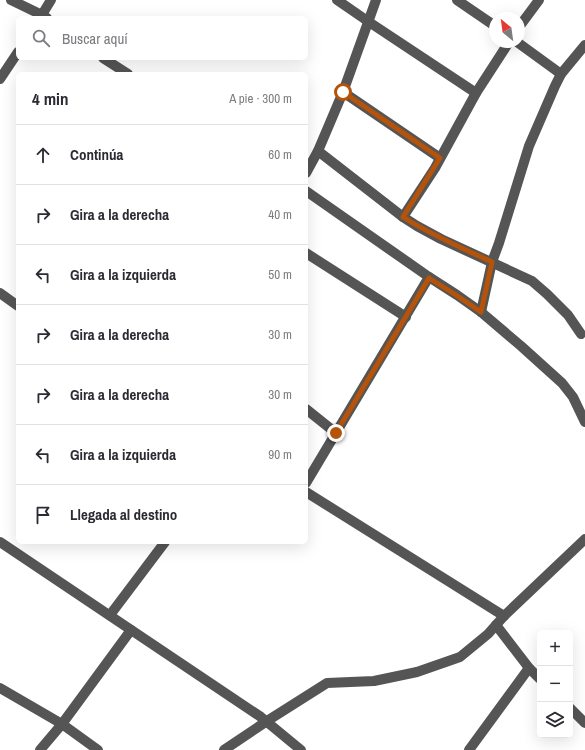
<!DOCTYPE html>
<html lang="es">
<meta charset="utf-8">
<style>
body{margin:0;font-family:"Archivo Narrow",sans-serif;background:#f7f7f7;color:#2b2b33}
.controls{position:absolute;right:12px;bottom:12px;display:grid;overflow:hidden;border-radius:6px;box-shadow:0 4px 16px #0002}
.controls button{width:36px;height:36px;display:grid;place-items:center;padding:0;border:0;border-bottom:1px solid #e1e1e2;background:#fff;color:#2b2b33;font:20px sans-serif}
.compass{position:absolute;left:489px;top:12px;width:36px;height:36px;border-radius:50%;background:#fff;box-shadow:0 4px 16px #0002;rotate:331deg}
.stop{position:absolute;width:12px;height:12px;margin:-9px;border:3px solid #b45309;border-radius:50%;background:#fff}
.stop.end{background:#b45309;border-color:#fff;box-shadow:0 1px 4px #0008}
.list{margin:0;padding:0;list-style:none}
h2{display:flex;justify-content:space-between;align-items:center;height:52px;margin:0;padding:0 16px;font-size:17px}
h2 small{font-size:13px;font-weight:400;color:#7c7c81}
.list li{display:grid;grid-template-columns:26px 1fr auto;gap:12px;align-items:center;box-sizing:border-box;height:60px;padding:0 16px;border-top:1px solid #e1e1e2}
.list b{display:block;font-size:15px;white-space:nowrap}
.list em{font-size:13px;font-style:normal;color:#7c7c81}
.icon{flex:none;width:22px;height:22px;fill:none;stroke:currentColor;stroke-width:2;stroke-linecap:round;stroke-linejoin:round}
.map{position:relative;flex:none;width:585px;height:750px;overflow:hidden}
.search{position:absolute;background:#fff;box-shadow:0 4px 16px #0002;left:16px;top:16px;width:292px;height:44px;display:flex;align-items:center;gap:10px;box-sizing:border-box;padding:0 14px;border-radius:6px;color:#7c7c81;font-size:15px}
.panel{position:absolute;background:#fff;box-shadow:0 4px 16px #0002;left:16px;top:72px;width:292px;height:472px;border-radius:6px}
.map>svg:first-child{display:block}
</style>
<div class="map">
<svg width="585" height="750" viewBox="0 0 585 750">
<rect width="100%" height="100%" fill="#fff"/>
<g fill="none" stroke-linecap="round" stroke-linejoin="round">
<g stroke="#555" stroke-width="10">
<path d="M11,0L42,15L47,18"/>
<path d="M337,0L369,22L476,93"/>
<path d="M457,0L495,26"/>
<path d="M40,18L51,0"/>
<path d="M519,27L539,0"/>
<path d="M517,42L561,74"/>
<path d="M103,58L128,74"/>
<path d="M0,79L18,52"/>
<path d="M343,92L440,158"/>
<path d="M318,151L403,217L417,226L441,239L532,281L547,294L568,315L581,334"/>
<path d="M306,173L318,151L343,92L376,0"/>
<path d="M306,191L429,277L457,295L481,312L521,346L562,383L573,397L585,422"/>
<path d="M403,217L435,168L476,93L509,42"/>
<path d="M306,253L406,317"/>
<path d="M0,293L18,306"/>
<path d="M481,312L492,262L499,243L529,146L555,86L561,74L585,45"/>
<path d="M306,409L336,433"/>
<path d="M306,483L429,277"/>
<path d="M306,492L504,616"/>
<path d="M0,542L261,717L301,750"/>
<path d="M110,615L165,542"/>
<path d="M496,625L529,668L540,679"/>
<path d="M0,688L62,724L98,750"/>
<path d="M570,708L585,723"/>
<path d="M40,750L62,724L131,630"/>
<path d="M224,750L267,721L327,683L374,681L417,672L460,657L488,634L504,616L585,539"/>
<path d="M469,750L529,668"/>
</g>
</g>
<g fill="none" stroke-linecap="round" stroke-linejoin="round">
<path stroke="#b45309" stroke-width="5" d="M336,433L429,278L456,295L481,312L492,262C462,248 431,235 403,217L440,158L343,92"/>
</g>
</svg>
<div class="controls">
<button>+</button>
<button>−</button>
<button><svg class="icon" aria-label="layers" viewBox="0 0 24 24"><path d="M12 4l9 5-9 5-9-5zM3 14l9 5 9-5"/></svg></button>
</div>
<svg class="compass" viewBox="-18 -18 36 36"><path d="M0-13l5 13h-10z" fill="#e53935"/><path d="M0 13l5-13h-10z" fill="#7c7c81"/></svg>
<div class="stop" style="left:343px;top:92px"></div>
<div class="stop end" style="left:336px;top:433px"></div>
<div class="search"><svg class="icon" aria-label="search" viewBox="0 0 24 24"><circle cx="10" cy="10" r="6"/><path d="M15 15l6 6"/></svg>Buscar aquí</div>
<section class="panel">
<h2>4 min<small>A pie · 300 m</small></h2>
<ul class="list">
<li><svg class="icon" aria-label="ahead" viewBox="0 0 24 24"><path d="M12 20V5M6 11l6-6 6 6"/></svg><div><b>Continúa</b></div><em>60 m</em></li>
<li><svg class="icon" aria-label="right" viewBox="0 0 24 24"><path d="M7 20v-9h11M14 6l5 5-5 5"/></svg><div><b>Gira a la derecha</b></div><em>40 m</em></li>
<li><svg class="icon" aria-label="left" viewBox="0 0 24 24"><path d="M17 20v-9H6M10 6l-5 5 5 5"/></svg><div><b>Gira a la izquierda</b></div><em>50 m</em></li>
<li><svg class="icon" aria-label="right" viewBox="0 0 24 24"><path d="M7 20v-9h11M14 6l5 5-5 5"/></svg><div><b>Gira a la derecha</b></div><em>30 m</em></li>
<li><svg class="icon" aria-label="right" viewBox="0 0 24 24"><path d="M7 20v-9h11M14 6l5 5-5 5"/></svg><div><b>Gira a la derecha</b></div><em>30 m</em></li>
<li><svg class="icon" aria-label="left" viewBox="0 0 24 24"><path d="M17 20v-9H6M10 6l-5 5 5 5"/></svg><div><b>Gira a la izquierda</b></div><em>90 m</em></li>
<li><svg class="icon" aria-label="arrive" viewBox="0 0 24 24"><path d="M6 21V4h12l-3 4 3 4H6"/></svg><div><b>Llegada al destino</b></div></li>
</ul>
</section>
</div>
